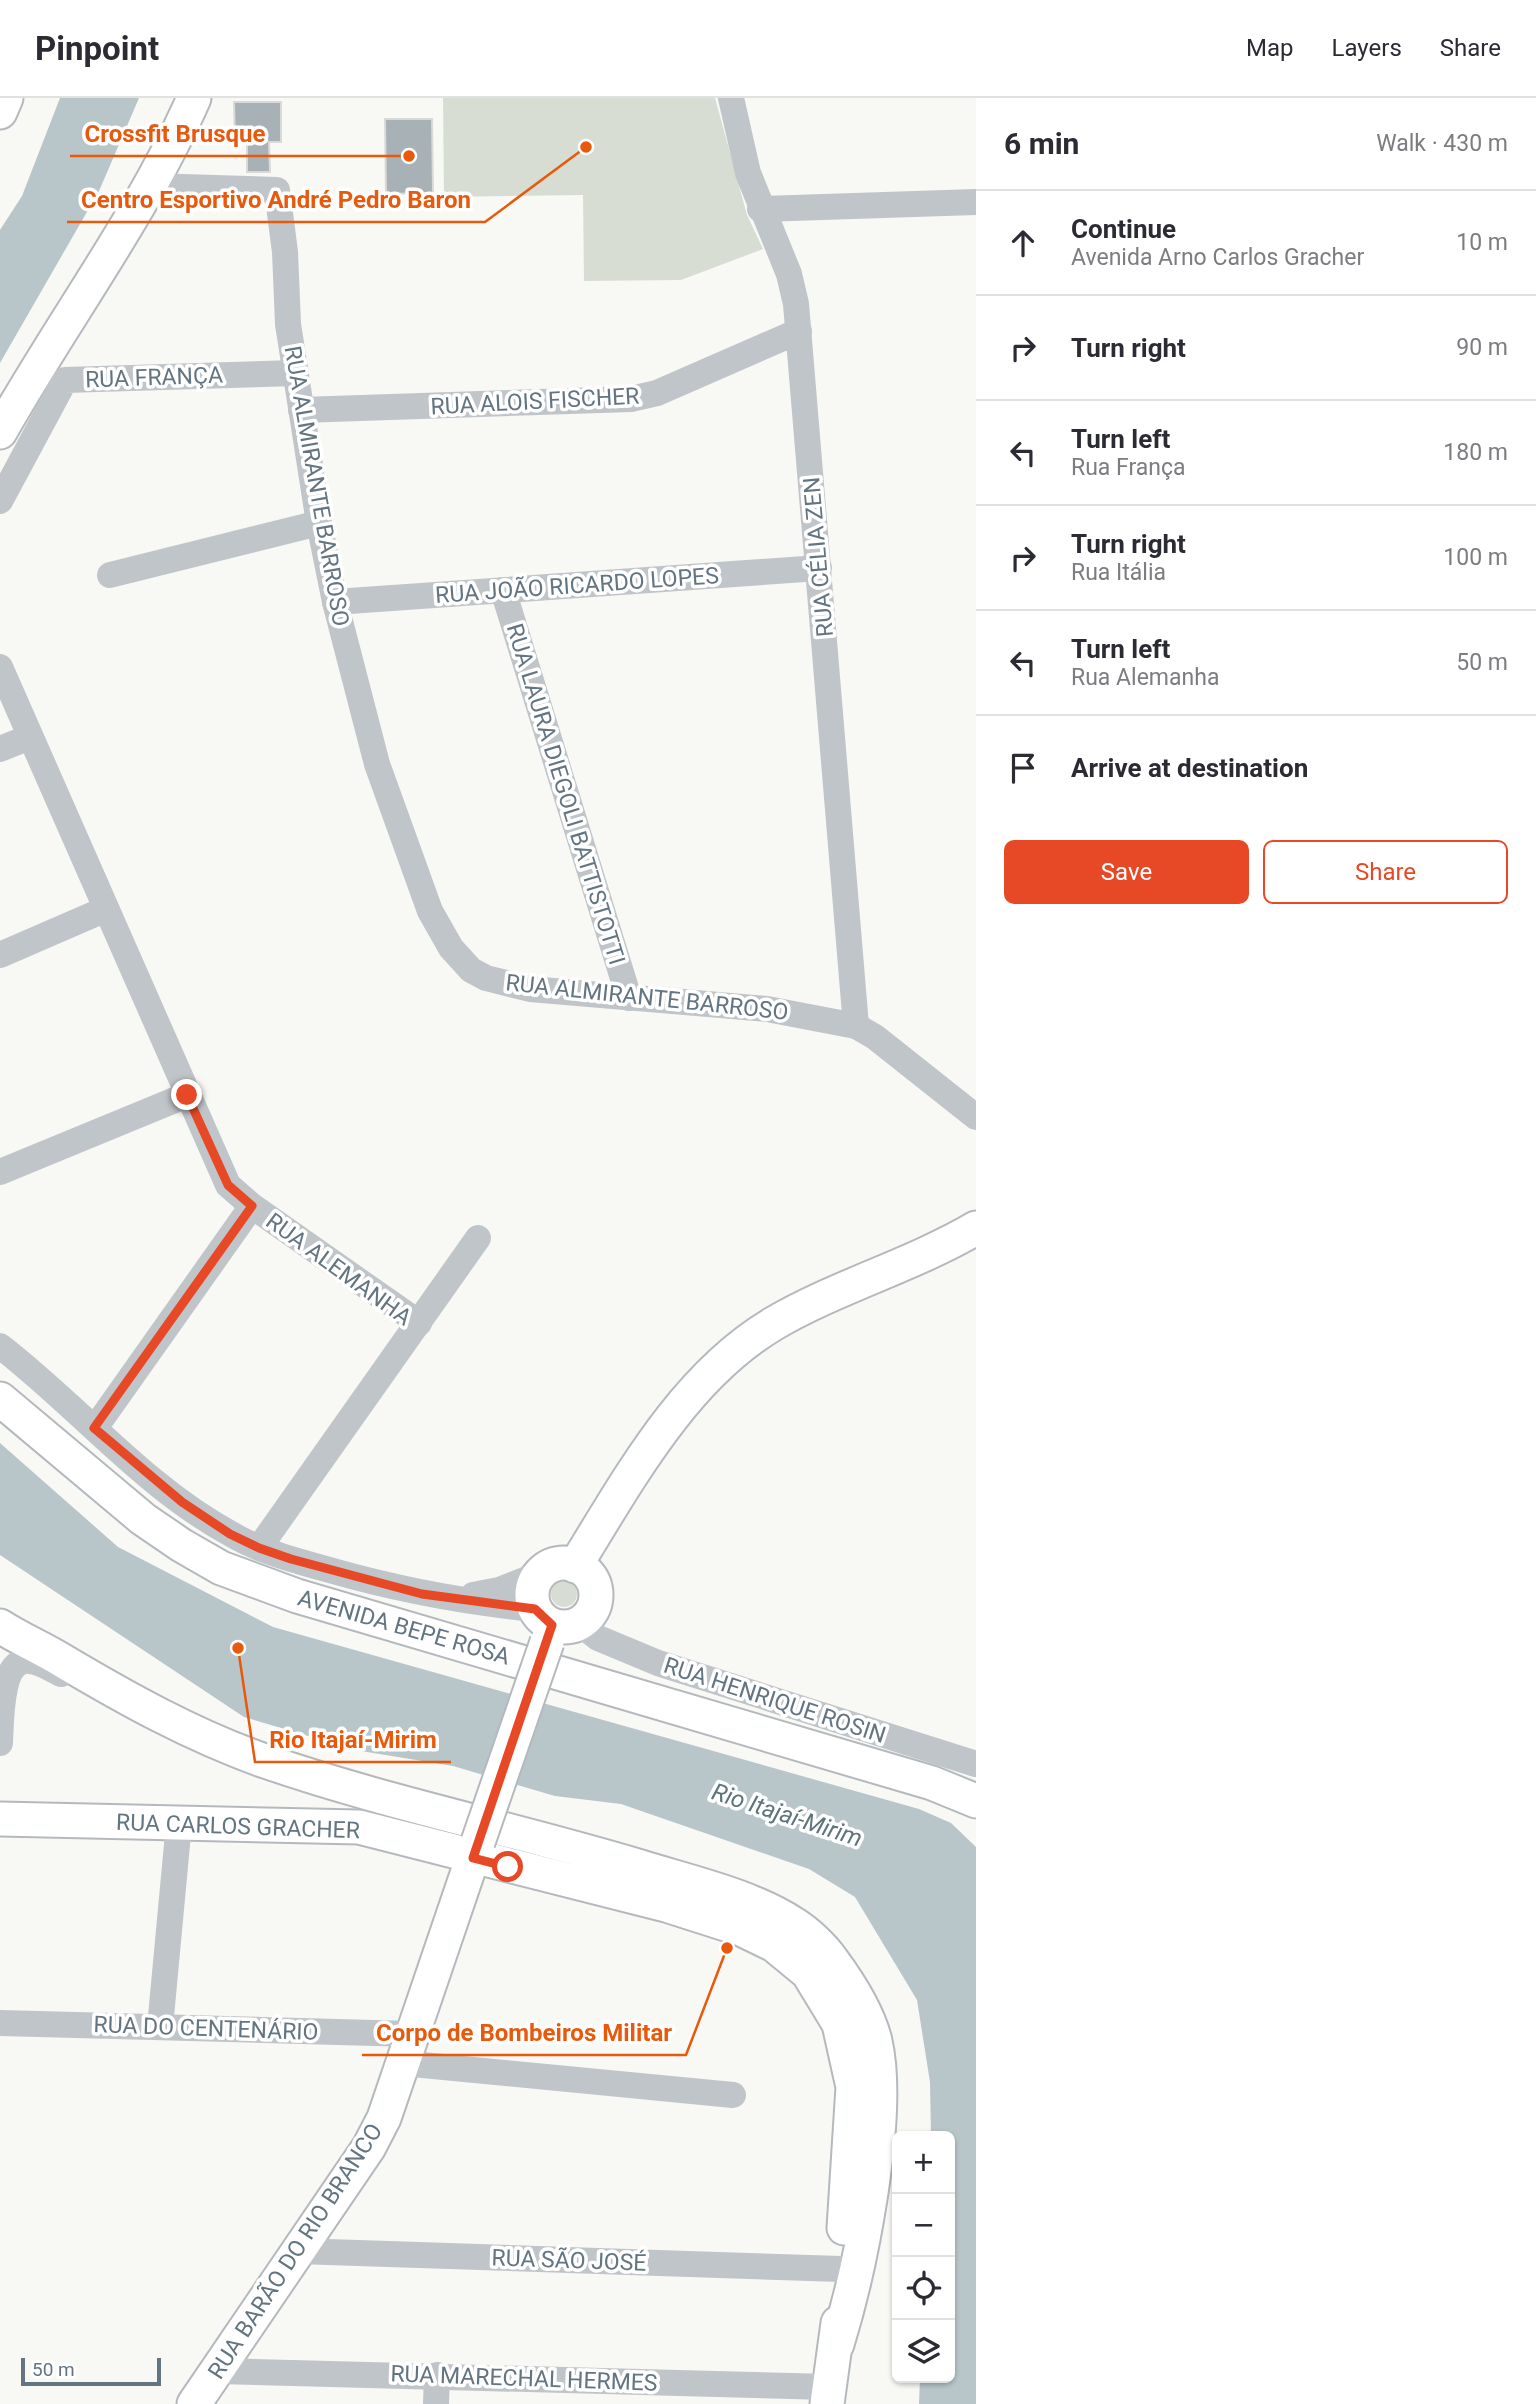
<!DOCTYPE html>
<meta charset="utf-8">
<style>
body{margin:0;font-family:Roboto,sans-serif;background:#f2f2f3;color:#2b2b33}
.controls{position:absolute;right:21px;bottom:21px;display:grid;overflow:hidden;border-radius:10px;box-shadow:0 2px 5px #0004}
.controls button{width:63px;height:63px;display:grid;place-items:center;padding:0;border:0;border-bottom:2px solid #e1e1e2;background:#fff;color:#2b2b33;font:35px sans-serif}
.scale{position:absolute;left:21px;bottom:18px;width:140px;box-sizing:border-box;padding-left:7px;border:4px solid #627580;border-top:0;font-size:19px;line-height:24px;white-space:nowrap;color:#627580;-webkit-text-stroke:5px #fff;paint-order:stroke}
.stop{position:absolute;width:21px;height:21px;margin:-16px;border:5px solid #e74926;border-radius:50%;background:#fff}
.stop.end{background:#e74926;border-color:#fff;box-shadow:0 2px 7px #0008}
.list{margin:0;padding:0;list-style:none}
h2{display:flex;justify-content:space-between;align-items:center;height:91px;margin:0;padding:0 28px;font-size:30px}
h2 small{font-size:23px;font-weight:400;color:#7c7c81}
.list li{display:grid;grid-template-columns:46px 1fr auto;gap:21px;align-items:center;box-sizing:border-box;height:105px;padding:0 28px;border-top:2px solid #e1e1e2}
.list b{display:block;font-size:26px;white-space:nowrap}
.list p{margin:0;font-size:23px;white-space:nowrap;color:#7c7c81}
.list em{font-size:23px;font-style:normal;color:#7c7c81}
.actions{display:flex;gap:14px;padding:21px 28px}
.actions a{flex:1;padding:16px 0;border:2px solid #e74926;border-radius:10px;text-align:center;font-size:24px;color:#e74926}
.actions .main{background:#e74926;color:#fff}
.icon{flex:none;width:38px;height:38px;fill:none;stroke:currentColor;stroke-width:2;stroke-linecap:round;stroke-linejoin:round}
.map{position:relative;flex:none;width:976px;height:2306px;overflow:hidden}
header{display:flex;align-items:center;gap:42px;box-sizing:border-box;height:98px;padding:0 35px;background:#fff;border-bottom:2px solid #e1e1e2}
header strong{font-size:33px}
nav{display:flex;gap:38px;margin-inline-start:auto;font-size:24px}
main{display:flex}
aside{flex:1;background:#fff}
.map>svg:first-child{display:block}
</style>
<header>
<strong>Pinpoint</strong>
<nav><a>Map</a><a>Layers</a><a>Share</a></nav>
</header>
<main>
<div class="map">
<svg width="976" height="2306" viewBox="0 0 976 2306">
<rect width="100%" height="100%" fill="#f8f8f5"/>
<g fill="#d8ddd4">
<path d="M443,0H715L747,117L763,151L681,182L584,183L583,97L444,99Z"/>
<circle cx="564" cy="1496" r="13"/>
</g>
<g fill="#b8c5c9">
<path d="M60,0H139L99,93L0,265V132L22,98Z"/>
<path d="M0,1345L118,1449L273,1529L919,1711L951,1725L976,1749V2306H919L920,2280H950V2038H931L930,1984L917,1902L855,1799L809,1771L621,1706L555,1698L453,1668L355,1652L244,1619L0,1457Z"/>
</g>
<g fill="#a7b1b6" stroke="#d9d9d7" stroke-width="2">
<path d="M234,4H281V44H269L270,74H247V43L235,44Z"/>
<path d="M385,21H432L433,95L386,96Z"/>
</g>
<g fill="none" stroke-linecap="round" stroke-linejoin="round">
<g stroke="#b4b9bd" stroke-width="37">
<g id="major">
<path d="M0,14L6,0"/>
<path d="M0,334C63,222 142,118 194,0"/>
<path d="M0,1301L143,1421L181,1447L221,1470L297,1498L932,1685L976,1703"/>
<circle cx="564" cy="1497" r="32"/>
<path d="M575,1468C629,1381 683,1280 773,1226C838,1188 911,1168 976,1130"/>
<path d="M0,1528C20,1541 42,1550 63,1563C127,1601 192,1637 262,1662C386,1705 515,1731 641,1769C692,1785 749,1797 794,1826C807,1834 823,1849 832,1862C849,1885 868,1914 875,1943C892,2017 860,2172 837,2246"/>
<path d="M0,1721L359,1729L666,1807L741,1831L774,1847L808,1875L839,1926L853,1989L844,2130"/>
<path d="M194,2306L369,2049L384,2020L478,1744"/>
<path d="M827,2306L838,2225"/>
</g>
</g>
<g stroke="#c0c5c9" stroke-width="26">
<path d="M731,0L748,75L789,176L796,206L856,928"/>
<path d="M150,88L277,92L285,154L288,226L319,425L335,504L377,666L430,813L451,850L471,872L486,880L530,891L767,911L856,928L875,939L976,1019"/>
<path d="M760,111L976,104"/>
<path d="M301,312L631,301L657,295L799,233"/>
<path d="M0,403L65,282L296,275"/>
<path d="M110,477L319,425"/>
<path d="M503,492L629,900"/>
<path d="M335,504L819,470"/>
<path d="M0,569L228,1087L252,1108L419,1225"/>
<path d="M0,651L30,639"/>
<path d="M0,857L106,811"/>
<path d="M0,1074L187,997"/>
<path d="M0,1248C78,1308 144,1389 231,1436C260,1453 293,1462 326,1471C395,1491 463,1504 535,1511"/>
<path d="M95,1330L252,1108"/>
<path d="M259,1450L478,1140"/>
<path d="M473,1497L499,1492L540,1476"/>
<path d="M579,1525L598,1540L658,1565L976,1666"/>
<path d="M0,1645C1,1627 0,1568 24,1563C37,1561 50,1571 61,1576"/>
<path d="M0,1925L412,1936"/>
<path d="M160,1929L179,1725"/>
<path d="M402,1965L733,1997"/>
<path d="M297,2153L841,2171"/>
<path d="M218,2273L830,2289"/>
<path d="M436,2306L437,2277"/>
</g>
<use href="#major" stroke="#fff" stroke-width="33"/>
<g stroke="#b4b9bd" stroke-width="37" stroke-linecap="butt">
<path id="major-bridge" d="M478,1744L547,1544"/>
</g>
<use href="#major-bridge" stroke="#fff" stroke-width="33"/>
</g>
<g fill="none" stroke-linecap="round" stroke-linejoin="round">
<path stroke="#e74926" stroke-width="9" d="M187,997L228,1087L252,1108L94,1330L182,1404L230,1436L259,1450L291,1461L422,1496L535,1511L552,1527L473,1760L508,1769"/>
</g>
<g text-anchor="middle" stroke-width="7" stroke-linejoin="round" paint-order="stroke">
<g font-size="23" fill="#627580" stroke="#fff">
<text transform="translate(154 279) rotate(-2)" y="8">RUA FRANÇA</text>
<text transform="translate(535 303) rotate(-3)" y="8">RUA ALOIS FISCHER</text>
<text transform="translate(317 388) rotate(80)" y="8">RUA ALMIRANTE BARROSO</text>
<text transform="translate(818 459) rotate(-95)" y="8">RUA CÉLIA ZEN</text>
<text transform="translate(577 487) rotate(-4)" y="8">RUA JOÃO RICARDO LOPES</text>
<text transform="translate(566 696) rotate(73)" y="8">RUA LAURA DIEGOLI BATTISTOTTI</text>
<text transform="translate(647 899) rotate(6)" y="8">RUA ALMIRANTE BARROSO</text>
<text transform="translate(339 1171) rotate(36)" y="8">RUA ALEMANHA</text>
<text transform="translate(404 1529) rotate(16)" y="8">AVENIDA BEPE ROSA</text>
<text transform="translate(775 1602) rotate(18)" y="8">RUA HENRIQUE ROSIN</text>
<text transform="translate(238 1728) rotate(2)" y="8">RUA CARLOS GRACHER</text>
<text transform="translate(206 1930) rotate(2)" y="8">RUA DO CENTENÁRIO</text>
<text transform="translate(295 2153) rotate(-57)" y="8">RUA BARÃO DO RIO BRANCO</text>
<text transform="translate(569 2162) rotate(2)" y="8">RUA SÃO JOSÉ</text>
<text transform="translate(524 2280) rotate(2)" y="8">RUA MARECHAL HERMES</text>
</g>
<g font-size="24" font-style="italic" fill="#5d747b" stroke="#fff">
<text transform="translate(787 1717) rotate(18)" y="8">Rio Itajaí-Mirim</text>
</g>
</g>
<path fill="none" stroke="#e8590c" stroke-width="2.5" d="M409 58L279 58H70M586 49L485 124H67M238 1550L255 1664H451M727 1850L686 1957H362"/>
<g fill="#e8590c" stroke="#fff" stroke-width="2.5">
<circle cx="409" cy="58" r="7"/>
<circle cx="586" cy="49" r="7"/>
<circle cx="238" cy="1550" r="7"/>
<circle cx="727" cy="1850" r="7"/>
</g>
<g font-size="24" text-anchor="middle" font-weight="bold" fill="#e8590c" stroke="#fff" stroke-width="7" stroke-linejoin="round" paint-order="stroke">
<text x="175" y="44">Crossfit Brusque</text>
<text x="276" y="110">Centro Esportivo André Pedro Baron</text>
<text x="353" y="1650">Rio Itajaí-Mirim</text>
<text x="524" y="1943">Corpo de Bombeiros Militar</text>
</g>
</svg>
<div class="controls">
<button>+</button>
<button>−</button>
<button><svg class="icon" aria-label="locate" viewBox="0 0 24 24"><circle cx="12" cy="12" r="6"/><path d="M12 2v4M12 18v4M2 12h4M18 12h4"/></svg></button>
<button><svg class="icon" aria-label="layers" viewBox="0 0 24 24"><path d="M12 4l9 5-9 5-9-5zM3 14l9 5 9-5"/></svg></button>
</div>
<div class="scale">50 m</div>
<div class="stop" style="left:508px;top:1769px"></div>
<div class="stop end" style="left:187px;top:997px"></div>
</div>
<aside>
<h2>6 min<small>Walk · 430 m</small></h2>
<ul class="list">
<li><svg class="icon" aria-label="ahead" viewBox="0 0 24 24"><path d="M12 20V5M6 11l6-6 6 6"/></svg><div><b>Continue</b><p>Avenida Arno Carlos Gracher</p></div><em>10 m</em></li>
<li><svg class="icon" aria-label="right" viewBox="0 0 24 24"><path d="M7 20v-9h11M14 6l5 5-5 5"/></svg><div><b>Turn right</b></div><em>90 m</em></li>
<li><svg class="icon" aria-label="left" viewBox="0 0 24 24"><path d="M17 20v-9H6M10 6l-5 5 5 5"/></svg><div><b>Turn left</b><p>Rua França</p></div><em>180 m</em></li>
<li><svg class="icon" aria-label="right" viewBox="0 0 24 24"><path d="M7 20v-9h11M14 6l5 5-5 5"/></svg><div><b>Turn right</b><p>Rua Itália</p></div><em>100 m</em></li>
<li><svg class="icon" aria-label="left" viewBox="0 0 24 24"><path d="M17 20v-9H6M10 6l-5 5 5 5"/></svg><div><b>Turn left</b><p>Rua Alemanha</p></div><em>50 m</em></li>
<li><svg class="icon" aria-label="arrive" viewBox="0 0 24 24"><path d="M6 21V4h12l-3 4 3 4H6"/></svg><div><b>Arrive at destination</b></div></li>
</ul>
<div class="actions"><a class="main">Save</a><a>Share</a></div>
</aside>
</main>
